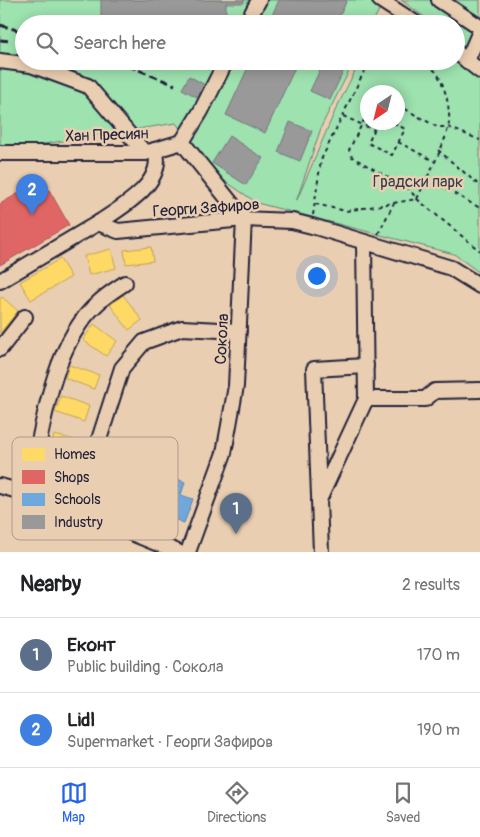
<!DOCTYPE html>
<meta charset="utf-8">
<style>
body{margin:0;font-family:Pangolin,sans-serif;background:#f2f2f2;color:#202124}
.compass{position:absolute;left:360px;top:85px;width:45px;height:45px;border-radius:50%;background:#fff;box-shadow:0 2px 12px #0003;rotate:215deg}
.you{position:absolute;left:316px;top:275px;width:18px;height:18px;margin:-12px;border:4px solid #fff;border-radius:50%;background:#1a73e8;box-shadow:0 0 0 8px #1a73e833}
.badge{display:grid;place-items:center;width:32px;height:32px;border-radius:50%;background:#2563eb;color:#fff;font-size:16px;font-weight:700}
.pin{position:absolute;translate:-50% -41px;filter:drop-shadow(0 1px 2px #0008)}
.pin::after{content:'';position:absolute;top:26px;width:18px;height:15px;background:inherit;clip-path:polygon(0 0,100% 0,50% 100%)}
.list{margin:0;padding:0;list-style:none}
h2{display:flex;justify-content:space-between;align-items:center;height:65px;margin:0;padding:0 20px;font-size:21px}
h2 small{font-size:16px;font-weight:400;color:#757577}
.list li{display:grid;grid-template-columns:32px 1fr auto;gap:15px;align-items:center;box-sizing:border-box;height:75px;padding:0 20px;border-top:1px solid #e0e0e0}
.list b{display:block;font-size:19px;white-space:nowrap}
.list p{margin:0;font-size:16px;white-space:nowrap;color:#757577}
.list em{font-size:16px;font-style:normal;color:#757577}
.icon{flex:none;width:28px;height:28px;fill:none;stroke:currentColor;stroke-width:2;stroke-linecap:round;stroke-linejoin:round}
.map{position:relative;flex:none;width:480px;height:552px;overflow:hidden}
.search{position:absolute;background:#fff;box-shadow:0 2px 12px #0003;left:15px;right:15px;top:15px;height:55px;display:flex;align-items:center;gap:12px;box-sizing:border-box;padding:0 18px;border-radius:28px;color:#757577;font-size:19px}
.sheet{height:215px;background:#fff}
nav{display:flex;justify-content:space-around;align-items:center;box-sizing:border-box;height:70px;border-top:1px solid #e0e0e0;background:#fff;font-size:14px;color:#757577}
nav a{display:grid;justify-items:center;gap:2px}
nav .on{color:#2563eb}
.map>svg:first-child{display:block}
</style>
<div class="map">
<svg width="480" height="552" viewBox="0 0 480 552">
<rect width="100%" height="100%" fill="#eaceb1"/>
<filter id="ink" filterUnits="userSpaceOnUse"><feTurbulence type="fractalNoise" baseFrequency=".02" numOctaves="2"/><feDisplacementMap in="SourceGraphic" scale="10" xChannelSelector="R" yChannelSelector="G"/><feConvolveMatrix kernelMatrix="1 2 1 2 8 2 1 2 1" color-interpolation-filters="sRGB"/></filter>
<g filter="url(#ink)">
<g fill="#9de2af" stroke="#608275" fill-rule="evenodd">
<path d="M0,0H384L372,24H24V61H354L322,125L296,202L335,111L360,61H456L480,81V273L454,254L257,203L212,172L176,123L0,151ZM368,92H398V122H368Z"/>
<path d="M401,0H480V50L478,55L456,40V24H434Z"/>
</g>
<g fill="#ffd966" stroke="#bda259">
<path d="M151,247L153,261L126,264L124,250Z"/>
<path d="M111,249L116,268L89,275L84,256Z"/>
<path d="M60,259L71,277L31,300L20,282Z"/>
<path d="M123,295L142,320L129,330L110,305Z"/>
<path d="M2,297L18,311L0,333V299Z"/>
<path d="M94,324L117,341L106,356L83,340Z"/>
<path d="M69,365L99,375L94,389L65,378Z"/>
<path d="M61,396L89,406L84,422L55,412Z"/>
<path d="M54,435L80,441L77,457L51,450Z"/>
</g>
<path fill="#e06666" stroke="#a75259" d="M43,179L69,225L0,265V204Z"/>
<path fill="#6fa8dc" stroke="#5880ac" fill-rule="evenodd" d="M114,448L127,453L125,460L185,482L181,495L193,499L184,523L171,518L167,529L95,502ZM119,474L148,485L141,503L112,492ZM157,489L171,494L164,512L150,507Z"/>
<g fill="#999" stroke="#75757d">
<path d="M101,0H244V3H226V24H101Z"/>
<path d="M279,0L319,1L347,0L336,24L319,16L315,24H268Z"/>
<path d="M251,61H298L265,133L226,115Z"/>
<path d="M324,61H348L330,100L310,91Z"/>
<path d="M189,76L205,85L197,97L182,89Z"/>
<path d="M290,122L312,131L300,161L278,152Z"/>
<path d="M229,136L263,158L246,185L212,163Z"/>
</g>
<g fill="none" stroke-linecap="round" stroke-linejoin="round">
<g stroke="#22223b" stroke-width="18">
<g id="minor">
<path d="M380,0L417,24"/>
<path d="M439,0L480,27"/>
<path d="M246,24L259,0"/>
<path d="M456,52L480,71"/>
<path d="M0,61L31,65L88,86L145,153"/>
<path d="M467,61L480,31"/>
<path d="M182,142L244,219L236,386L224,453L188,552"/>
<path d="M0,153H145L182,142L201,111L226,61"/>
<path d="M98,223C120,208 167,183 155,150"/>
<path d="M0,281L98,223L118,231L244,219L292,221L312,226L451,268L480,286"/>
<path d="M0,349L25,317"/>
<path d="M366,399H425L435,391L480,390"/>
<path d="M0,486L48,499L178,552"/>
<path d="M29,494C41,435 51,344 98,303C106,295 116,289 125,283"/>
<path d="M319,496L314,369L366,366"/>
<path d="M76,511L122,368L144,342L182,328L239,331"/>
<path d="M321,552L319,500L366,399L364,242"/>
</g>
</g>
<g stroke="#22223b" stroke-width="2" stroke-dasharray="4 4" stroke-linecap="butt">
<path d="M398,105L437,127H448L480,140"/>
<path d="M368,112L349,150L352,157L409,189L417,199L480,251"/>
<path d="M343,116L374,130"/>
<path d="M378,122L368,143L392,155L405,129L392,122"/>
<path d="M398,142L434,161"/>
<path d="M438,150L480,186"/>
<path d="M426,178L480,208"/>
<path d="M315,204L346,211L417,199C427,176 442,152 448,128C452,113 445,84 436,72C431,66 423,64 416,61"/>
<path d="M313,215L321,160L369,61"/>
<path d="M378,234L394,203"/>
</g>
<use href="#minor" stroke="#eaceb1" stroke-width="14"/>
<g stroke="#22223b" stroke-width="3" stroke-dasharray="8 4" stroke-linecap="butt">
<path d="M0,25L24,32"/>
<path d="M0,40L10,41"/>
<path d="M117,61L175,85"/>
</g>
</g>
</g>
<g text-anchor="middle" stroke-width="5" stroke-linejoin="round" paint-order="stroke">
<g font-size="16" fill="#22223b" stroke="#eaceb1">
<text transform="translate(107 134) rotate(-2)" y="6">Хан Пресиян</text>
<text transform="translate(206 207) rotate(-4)" y="6">Георги Зафиров</text>
<text transform="translate(221 339) rotate(-87)" y="6">Сокола</text>
</g>
<g font-size="16" fill="#343f4c" stroke="#eaceb1">
<text x="418" y="187">Градски парк</text>
</g>
</g>
<rect x="12" y="437" width="166" height="103" rx="8" fill="#eaceb1" stroke="#ae9a8e" stroke-width="1"/>
<rect x="22" y="448" width="23" height="13" fill="#ffd966"/>
<rect x="22" y="470" width="23" height="14" fill="#e06666"/>
<rect x="22" y="493" width="23" height="13" fill="#6fa8dc"/>
<rect x="22" y="515" width="23" height="14" fill="#999"/>
<g font-size="14" fill="#22223b">
<text x="54" y="459">Homes</text>
<text x="54" y="482">Shops</text>
<text x="54" y="504">Schools</text>
<text x="54" y="527">Industry</text>
</g>
</svg>
<svg class="compass" viewBox="-18 -18 36 36"><path d="M0-13l5 13h-10z" fill="#e53935"/><path d="M0 13l5-13h-10z" fill="#757577"/></svg>
<div class="you"></div>
<div class="pin badge" style="left:236px;top:534px;background:#5c6f8a">1</div>
<div class="pin badge" style="left:32px;top:215px;background:#3f7fe0">2</div>
<div class="search"><svg class="icon" aria-label="search" viewBox="0 0 24 24"><circle cx="10" cy="10" r="6"/><path d="M15 15l6 6"/></svg>Search here</div>
</div>
<section class="sheet">
<h2>Nearby<small>2 results</small></h2>
<ul class="list">
<li><span class="badge" style="background:#5c6f8a">1</span><div><b>Еконт</b><p>Public building · Сокола</p></div><em>170 m</em></li>
<li><span class="badge" style="background:#3f7fe0">2</span><div><b>Lidl</b><p>Supermarket · Георги Зафиров</p></div><em>190 m</em></li>
</ul>
</section>
<nav>
<a class="on"><svg class="icon" aria-label="map" viewBox="0 0 24 24"><path d="M3 6l6-2 6 2 6-2v14l-6 2-6-2-6 2zM9 4v14M15 6v14"/></svg>Map</a>
<a><svg class="icon" aria-label="directions" viewBox="0 0 24 24"><path d="M12 3l9 9-9 9-9-9zM9 14v-3h6M13 9l2 2-2 2"/></svg>Directions</a>
<a><svg class="icon" aria-label="saved" viewBox="0 0 24 24"><path d="M7 4h10v16l-5-4-5 4z"/></svg>Saved</a>
</nav>
